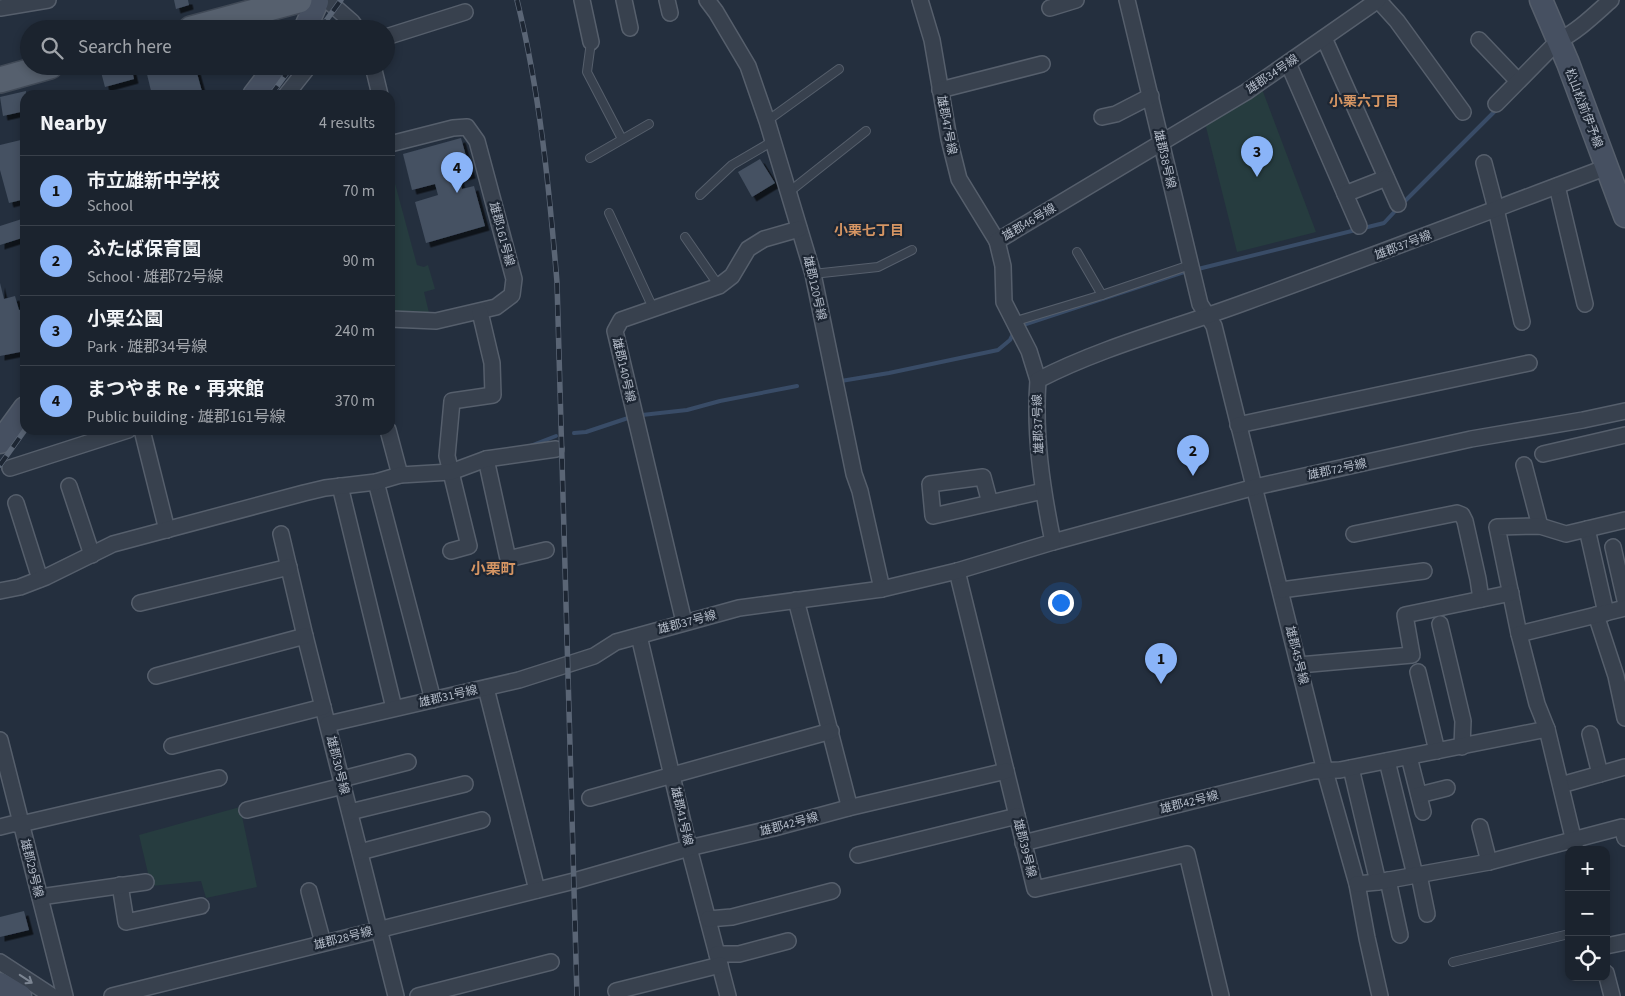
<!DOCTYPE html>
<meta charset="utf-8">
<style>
body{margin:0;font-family:"Source Sans 3","Noto Sans JP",sans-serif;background:#282f3a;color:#f1f3f6}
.controls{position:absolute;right:15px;bottom:15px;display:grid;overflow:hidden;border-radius:10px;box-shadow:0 2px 8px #0003}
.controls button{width:45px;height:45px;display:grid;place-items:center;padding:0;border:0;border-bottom:1px solid #39404a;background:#1b232e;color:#f1f3f6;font:25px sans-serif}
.you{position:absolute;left:1060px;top:602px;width:18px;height:18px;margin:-12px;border:4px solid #fff;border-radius:50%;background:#1a73e8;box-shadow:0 0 0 8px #1a73e833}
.badge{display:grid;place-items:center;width:32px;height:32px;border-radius:50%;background:#8ab4f8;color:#111;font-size:16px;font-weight:700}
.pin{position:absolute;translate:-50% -41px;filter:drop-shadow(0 1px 2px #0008)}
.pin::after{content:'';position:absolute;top:26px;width:18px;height:15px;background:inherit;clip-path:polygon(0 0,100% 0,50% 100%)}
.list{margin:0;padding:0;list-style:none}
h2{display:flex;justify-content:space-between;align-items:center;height:65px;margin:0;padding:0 20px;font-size:21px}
h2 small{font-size:16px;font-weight:400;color:#a0a4aa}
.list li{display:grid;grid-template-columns:32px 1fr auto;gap:15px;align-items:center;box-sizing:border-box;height:70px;padding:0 20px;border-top:1px solid #39404a}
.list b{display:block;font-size:19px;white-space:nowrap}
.list p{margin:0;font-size:16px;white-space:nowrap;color:#a0a4aa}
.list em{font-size:16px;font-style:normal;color:#a0a4aa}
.icon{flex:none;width:28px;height:28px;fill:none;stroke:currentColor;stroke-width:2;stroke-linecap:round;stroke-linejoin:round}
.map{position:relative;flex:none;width:1625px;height:996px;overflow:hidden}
.search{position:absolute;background:#1b232e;box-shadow:0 2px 8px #0003;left:20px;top:20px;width:375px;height:55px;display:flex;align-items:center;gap:12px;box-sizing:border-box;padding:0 18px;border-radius:28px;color:#a0a4aa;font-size:19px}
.panel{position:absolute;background:#1b232e;box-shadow:0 2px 8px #0003;left:20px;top:90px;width:375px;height:345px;border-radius:15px}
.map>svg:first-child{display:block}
</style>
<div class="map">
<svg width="1625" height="996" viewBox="0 0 1625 996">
<defs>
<filter id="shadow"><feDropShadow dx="4.5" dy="4.5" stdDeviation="0" flood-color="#0009"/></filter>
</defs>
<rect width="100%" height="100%" fill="#242f3e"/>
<g fill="#263c3f">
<path d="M1262,89L1316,232L1237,252L1205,123Z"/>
<path d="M390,165L417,265L424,267L428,265L435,289L424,292L430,317L390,315Z"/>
<path d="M240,807L257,887L206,898L201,881L151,886L139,835Z"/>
</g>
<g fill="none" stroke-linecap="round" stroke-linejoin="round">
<g stroke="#394c67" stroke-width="4">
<path d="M1403,203L1497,109"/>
<path d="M1198,269L1384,223L1398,208"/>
<path d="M1023,325L1187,271"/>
<path d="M841,381L889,373L998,350L1010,340L1014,332"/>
<path d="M642,415L687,410L720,401L797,386"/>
<path d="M574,433L586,432L631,417"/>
<path d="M530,446L556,436"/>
</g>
</g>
<g fill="#455162" filter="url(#shadow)">
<path d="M174,0H188L189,5L176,9Z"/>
<path d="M125,66H131L134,79L105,87L101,72Z"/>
<path d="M145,66H195L203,95H152Z"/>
<path d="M26,91L25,111L3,116L0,97Z"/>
<path d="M461,138L471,174L459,177L462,189L474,186L485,226L426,243L415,202L438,195L435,184L412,190L403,154Z"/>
<path d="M25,139V199L9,203L0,170V145Z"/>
<path d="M760,159L775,183L752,197L738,172Z"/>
<path d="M25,218V237L0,245V226Z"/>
<path d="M0,283L4,299L15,296L19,310L24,309L25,315V351L0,356Z"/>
<path d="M24,911L29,930L0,937V917Z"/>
</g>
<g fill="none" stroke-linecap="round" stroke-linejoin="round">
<g stroke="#565f6c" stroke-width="10">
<g id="lane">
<path d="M591,42L587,72L622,139"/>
<path d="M767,121L839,69"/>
<path d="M590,158L649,124"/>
<path d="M789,192L866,131"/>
<path d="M700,195L732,165L773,141"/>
<path d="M609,213L653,308"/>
<path d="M685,237L719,286"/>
<path d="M1077,252L1102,295"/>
<path d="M813,274L878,267L912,250"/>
<path d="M1013,322L1102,295L1190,265"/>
<path d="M1453,962L1569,934"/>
</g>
</g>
<g stroke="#565f6c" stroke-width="18">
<g id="street">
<path d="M327,0L352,22L357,29"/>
<path d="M582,0L591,42"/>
<path d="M624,0L630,28"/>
<path d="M667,0L670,13"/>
<path d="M707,0L716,12L748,66L767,121L813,274L854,474L860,491L882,589"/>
<path d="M920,0L932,40L949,139L959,179L997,241"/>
<path d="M1127,0L1200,304L1214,326L1325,771L1357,884L1367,938L1380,996"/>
<path d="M1378,0L1397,21L1463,112"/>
<path d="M0,8L48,0"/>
<path d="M1050,8L1076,0"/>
<path d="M386,37L465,12"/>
<path d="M1324,38L1398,204"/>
<path d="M1479,40L1518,81"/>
<path d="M1288,63L1359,226"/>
<path d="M373,66L380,95"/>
<path d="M940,90L1042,64"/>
<path d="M286,95L309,66"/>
<path d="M1496,104L1558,41C1578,31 1594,15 1611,0"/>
<path d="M1102,117L1116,114L1151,96"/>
<path d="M390,144L453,128L467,127L477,141L514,279L512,295L496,307L436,321L390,319"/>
<path d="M1484,163L1496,209L1522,322"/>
<path d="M1557,186L1585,304"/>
<path d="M1345,194L1386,178"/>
<path d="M1038,380L1029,351L1004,302L1003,266L997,241L1246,92L1378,0"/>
<path d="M1238,425L1529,363"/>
<path d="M142,430L167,530"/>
<path d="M388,430L400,475"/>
<path d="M1543,454L1625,435"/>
<path d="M486,459L508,559L546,550"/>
<path d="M1524,465L1540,526"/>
<path d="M10,468L128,430"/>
<path d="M376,482L433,700"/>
<path d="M69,486L92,555"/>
<path d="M340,486L394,708"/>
<path d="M16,503L40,579"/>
<path d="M990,503L983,477L930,484L933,516L1043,491"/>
<path d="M1587,529L1606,613"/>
<path d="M281,534L305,636L396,996"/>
<path d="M1354,534L1457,513L1462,515L1465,521L1478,579L1481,599"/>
<path d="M1053,542L1255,487L1471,439L1583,420L1625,411"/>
<path d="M1613,547L1625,600"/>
<path d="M451,551L469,546L447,456L452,401L493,395L492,363L480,312"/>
<path d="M957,571L1035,889L1187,854L1221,996"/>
<path d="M1281,590L1424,571"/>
<path d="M0,591L20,587L46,577L113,544L304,493L325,488L376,482L400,475L451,472L486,459L556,449"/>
<path d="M796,600L848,801V808"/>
<path d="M140,603L289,567"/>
<path d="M1596,615L1616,676L1625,718"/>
<path d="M684,622L615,331L621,320L719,286L732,276L748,249L764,239L799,229"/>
<path d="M1440,624L1463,721L1462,747"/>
<path d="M1519,634L1497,527L1540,526L1566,534L1625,520"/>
<path d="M639,636L689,848L728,996"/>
<path d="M1299,665L1412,655L1405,615L1511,593"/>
<path d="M1418,672L1437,751"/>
<path d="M156,676L305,636"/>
<path d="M486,688L537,890"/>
<path d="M328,724L519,680L594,656L616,642L739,608L882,589L957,571L1053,542C1042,488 1034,435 1038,380C1104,346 1176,328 1246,302C1367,258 1487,212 1607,167"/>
<path d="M1590,734L1600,774"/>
<path d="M0,740L65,996"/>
<path d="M172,746L323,707"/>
<path d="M1409,757L1423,812"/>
<path d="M1387,761L1415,875"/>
<path d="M1351,768L1378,882"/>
<path d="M342,779L408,762"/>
<path d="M1561,785L1625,767"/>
<path d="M1419,795L1447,788"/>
<path d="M590,798L831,731"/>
<path d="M247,810L343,786"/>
<path d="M350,812L465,784"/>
<path d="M0,827L12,824H21L219,778"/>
<path d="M1480,827L1489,862"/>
<path d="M1023,843L1313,771L1340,770L1547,729"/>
<path d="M1576,850L1547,729L1537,704L1519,634L1625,608"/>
<path d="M360,852L482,820"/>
<path d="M858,855L1017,816"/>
<path d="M1419,875L1427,914"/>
<path d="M1388,880L1400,935"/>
<path d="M1357,884L1378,882L1489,862L1622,827L1625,838"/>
<path d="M120,885L126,922L201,906"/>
<path d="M309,891L323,943"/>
<path d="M40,897L146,882"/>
<path d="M708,919L732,917L832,891"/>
<path d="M1606,946L1625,942"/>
<path d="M717,954H739L788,941"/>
<path d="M0,962L52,996"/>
<path d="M1606,973L1612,996"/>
<path d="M616,991L720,965"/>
<path d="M112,996L574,881L689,848L774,828L848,808L1006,771"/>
<path d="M418,996L551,962"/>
</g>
</g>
<g stroke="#565f6c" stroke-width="25">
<g id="secondary">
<path d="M1541,0L1568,63L1625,216"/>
<path d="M305,29L317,2"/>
<path d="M254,95L276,66"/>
<path d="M0,442L25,408"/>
<path d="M0,984L20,996"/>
</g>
</g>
<g stroke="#414a57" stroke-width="28">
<g id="primary">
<path d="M191,29L299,0"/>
<path d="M0,80L50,66"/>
</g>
</g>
<use href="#lane" stroke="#38414e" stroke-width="8"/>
<use href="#street" stroke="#38414e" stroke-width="15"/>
<use href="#secondary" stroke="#465061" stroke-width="22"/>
<use href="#primary" stroke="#56606e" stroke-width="25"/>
<g stroke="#5a6575" stroke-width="5.5">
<g id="rail">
<path d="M517,0C540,93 549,187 557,282L577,996"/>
<path d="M320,29L341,0"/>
<path d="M271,95L292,66"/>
<path d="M0,465L25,430"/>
</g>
</g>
<use href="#rail" stroke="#1d2633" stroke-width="4" stroke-dasharray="11" stroke-linecap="butt"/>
</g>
<defs><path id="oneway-shaft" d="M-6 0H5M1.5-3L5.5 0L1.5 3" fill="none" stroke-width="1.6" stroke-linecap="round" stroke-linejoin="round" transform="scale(1.25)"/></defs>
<use stroke="#7c8592" href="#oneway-shaft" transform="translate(26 979) rotate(33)"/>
<g text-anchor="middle" stroke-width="4.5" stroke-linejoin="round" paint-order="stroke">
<g font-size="12" fill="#b4bcc9" stroke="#1d2633">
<text transform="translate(1272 74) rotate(-34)" y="4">雄郡34号線</text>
<text transform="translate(1584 108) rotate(69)" y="4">松山松前伊予線</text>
<text transform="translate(947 125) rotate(79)" y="4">雄郡47号線</text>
<text transform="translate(1165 159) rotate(77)" y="4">雄郡38号線</text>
<text transform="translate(1029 222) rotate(-31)" y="4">雄郡46号線</text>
<text transform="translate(502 234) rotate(75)" y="4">雄郡161号線</text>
<text transform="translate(1403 245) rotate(-21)" y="4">雄郡37号線</text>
<text transform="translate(815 288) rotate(77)" y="4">雄郡120号線</text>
<text transform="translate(624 370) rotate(77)" y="4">雄郡140号線</text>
<text transform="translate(1038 424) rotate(-92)" y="4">雄郡37号線</text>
<text transform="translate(1337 469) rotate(-12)" y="4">雄郡72号線</text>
<text transform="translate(687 622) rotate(-15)" y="4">雄郡37号線</text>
<text transform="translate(1297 655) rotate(76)" y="4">雄郡45号線</text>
<text transform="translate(448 696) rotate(-13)" y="4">雄郡31号線</text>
<text transform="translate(338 765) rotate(76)" y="4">雄郡30号線</text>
<text transform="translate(1189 802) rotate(-14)" y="4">雄郡42号線</text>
<text transform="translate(682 816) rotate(77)" y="4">雄郡41号線</text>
<text transform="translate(789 824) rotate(-15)" y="4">雄郡42号線</text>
<text transform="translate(1025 848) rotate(76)" y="4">雄郡39号線</text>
<text transform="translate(32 868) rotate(76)" y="4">雄郡29号線</text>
<text transform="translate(343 938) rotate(-14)" y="4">雄郡28号線</text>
</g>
<g font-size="14" font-weight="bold" fill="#d59563" stroke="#1d2633">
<text x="1364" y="106">小栗六丁目</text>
<text x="869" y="235">小栗七丁目</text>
</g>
<g font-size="15" font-weight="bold" fill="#d59563" stroke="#1d2633">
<text x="493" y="574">小栗町</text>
</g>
</g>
</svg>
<div class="controls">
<button>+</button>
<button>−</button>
<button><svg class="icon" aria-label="locate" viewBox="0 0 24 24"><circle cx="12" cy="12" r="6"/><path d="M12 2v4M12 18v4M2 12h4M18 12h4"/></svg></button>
</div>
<div class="you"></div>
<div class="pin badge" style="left:1161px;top:684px">1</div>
<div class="pin badge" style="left:1193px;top:476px">2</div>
<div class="pin badge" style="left:1257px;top:177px">3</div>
<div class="pin badge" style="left:457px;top:193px">4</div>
<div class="search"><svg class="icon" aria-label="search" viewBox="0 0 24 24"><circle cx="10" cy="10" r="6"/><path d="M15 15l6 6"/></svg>Search here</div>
<section class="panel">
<h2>Nearby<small>4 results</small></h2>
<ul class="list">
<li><span class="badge">1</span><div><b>市立雄新中学校</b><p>School</p></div><em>70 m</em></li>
<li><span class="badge">2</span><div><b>ふたば保育園</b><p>School · 雄郡72号線</p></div><em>90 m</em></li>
<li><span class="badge">3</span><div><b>小栗公園</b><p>Park · 雄郡34号線</p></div><em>240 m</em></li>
<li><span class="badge">4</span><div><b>まつやま Re・再来館</b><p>Public building · 雄郡161号線</p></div><em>370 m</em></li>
</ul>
</section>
</div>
